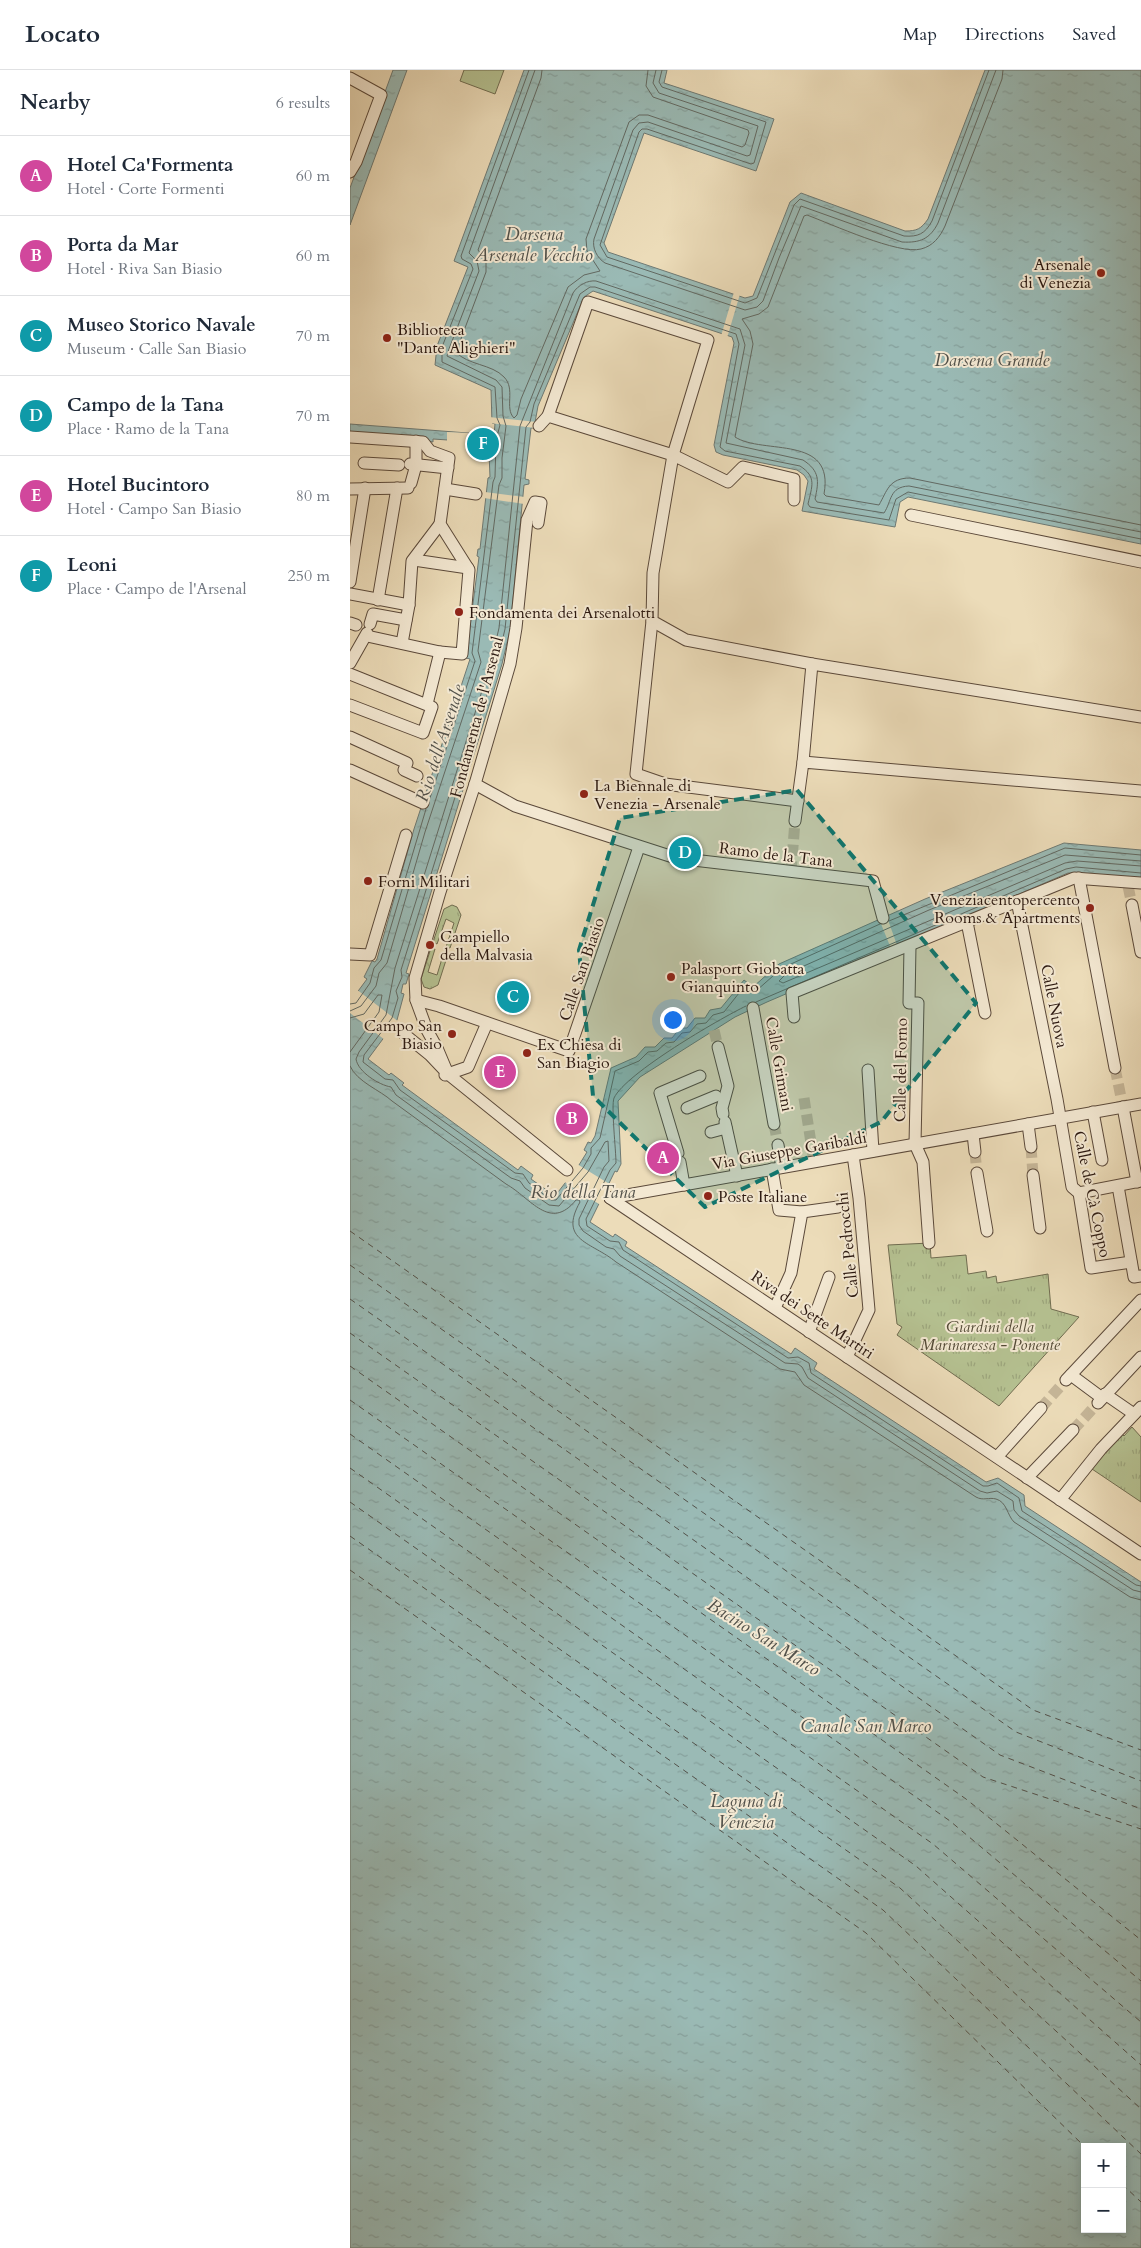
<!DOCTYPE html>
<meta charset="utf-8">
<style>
body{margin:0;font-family:Cardo,serif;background:#f6f6f7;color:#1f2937}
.controls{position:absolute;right:15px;bottom:15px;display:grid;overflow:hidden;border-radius:0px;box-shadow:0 2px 12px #0003}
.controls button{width:45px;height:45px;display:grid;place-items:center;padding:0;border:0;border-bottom:1px solid #e0e1e3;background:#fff;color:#1f2937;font:25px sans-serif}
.you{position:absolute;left:322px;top:949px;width:18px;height:18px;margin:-12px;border:4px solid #fff;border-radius:50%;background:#1a73e8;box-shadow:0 0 0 8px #1a73e833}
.badge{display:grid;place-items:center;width:32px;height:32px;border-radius:50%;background:#0f766e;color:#fff;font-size:16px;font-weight:700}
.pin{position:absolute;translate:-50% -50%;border:2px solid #fff;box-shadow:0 1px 5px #0006}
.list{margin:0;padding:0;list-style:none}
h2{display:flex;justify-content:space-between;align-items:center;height:65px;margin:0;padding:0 20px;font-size:21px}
h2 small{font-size:16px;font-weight:400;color:#747a83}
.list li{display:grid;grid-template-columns:32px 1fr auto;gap:15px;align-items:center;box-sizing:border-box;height:80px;padding:0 20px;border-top:1px solid #e0e1e3}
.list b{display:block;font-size:19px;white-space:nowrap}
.list p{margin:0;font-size:16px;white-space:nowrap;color:#747a83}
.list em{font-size:16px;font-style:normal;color:#747a83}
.map{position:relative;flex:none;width:791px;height:2178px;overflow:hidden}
header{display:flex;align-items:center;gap:30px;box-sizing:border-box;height:70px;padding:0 25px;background:#fff;border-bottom:1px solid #e0e1e3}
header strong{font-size:24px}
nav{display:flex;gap:28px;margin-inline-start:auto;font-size:18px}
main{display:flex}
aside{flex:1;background:#fff}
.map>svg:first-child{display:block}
</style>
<header>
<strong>Locato</strong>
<nav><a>Map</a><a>Directions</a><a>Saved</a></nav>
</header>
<main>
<aside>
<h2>Nearby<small>6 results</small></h2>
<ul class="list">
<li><span class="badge" style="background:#d1479c">A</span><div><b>Hotel Ca'Formenta</b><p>Hotel · Corte Formenti</p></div><em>60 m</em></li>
<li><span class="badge" style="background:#d1479c">B</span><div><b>Porta da Mar</b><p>Hotel · Riva San Biasio</p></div><em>60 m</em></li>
<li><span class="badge" style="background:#0f9aa8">C</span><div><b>Museo Storico Navale</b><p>Museum · Calle San Biasio</p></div><em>70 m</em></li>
<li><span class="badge" style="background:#0f9aa8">D</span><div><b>Campo de la Tana</b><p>Place · Ramo de la Tana</p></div><em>70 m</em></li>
<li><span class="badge" style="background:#d1479c">E</span><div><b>Hotel Bucintoro</b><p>Hotel · Campo San Biasio</p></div><em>80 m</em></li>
<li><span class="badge" style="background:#0f9aa8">F</span><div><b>Leoni</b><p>Place · Campo de l'Arsenal</p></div><em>250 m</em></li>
</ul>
</aside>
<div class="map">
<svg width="791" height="2178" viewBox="0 0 791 2178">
<defs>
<pattern id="grass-tufts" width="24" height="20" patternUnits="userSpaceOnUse" patternTransform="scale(1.25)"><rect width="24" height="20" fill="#b5c191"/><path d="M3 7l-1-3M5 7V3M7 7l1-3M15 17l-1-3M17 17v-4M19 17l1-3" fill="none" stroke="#9ca57c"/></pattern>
<pattern id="water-ripples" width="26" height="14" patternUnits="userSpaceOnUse" patternTransform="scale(1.25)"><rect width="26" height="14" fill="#9abab5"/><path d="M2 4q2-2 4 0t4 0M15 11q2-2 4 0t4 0" fill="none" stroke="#859f9b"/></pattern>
</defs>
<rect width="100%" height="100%" fill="#ecdcb9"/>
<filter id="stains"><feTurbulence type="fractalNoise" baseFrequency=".004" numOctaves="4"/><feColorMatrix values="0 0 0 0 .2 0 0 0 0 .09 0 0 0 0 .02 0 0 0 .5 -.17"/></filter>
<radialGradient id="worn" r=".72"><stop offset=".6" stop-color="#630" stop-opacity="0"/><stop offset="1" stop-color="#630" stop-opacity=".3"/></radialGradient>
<g fill="url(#grass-tufts)" stroke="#706c50">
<path d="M102,835L107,837L111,845L100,878L96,877L104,853L96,849L87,874L83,872L94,839Z"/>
<path d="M81,878L85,879L78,902L87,905L94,882L98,884L88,915L80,919L74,917L71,909Z"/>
<path d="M580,1173L581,1188L616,1185L618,1204L636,1201L637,1208L646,1206L647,1213L698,1204L701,1239L729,1247L649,1336L547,1265L552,1257L547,1254L538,1175Z"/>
<path d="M782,1357L791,1367V1432L742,1399L771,1363L774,1366Z"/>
</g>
<path fill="#b5c191" stroke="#706c50" d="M114,0H154L145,24L110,11Z"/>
<g fill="url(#water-ripples)" stroke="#6e7973" fill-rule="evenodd">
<path d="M43,0H57L0,155V118Z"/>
<path d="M174,0H317L314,13L424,49L406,101L294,63L254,173L258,182L395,228L403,226L440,132L451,123L555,161C567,161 571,159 578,149L635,0H791V474L558,427L550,432L545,457L452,441L458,411L454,405L447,400L373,385L366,382L364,375L384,273L382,267L243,221L234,227L188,336L184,358H181L175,409L179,410V414L174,415L160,560L152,594L56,903L59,904L56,914H53L51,923L54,924L47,950L18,989L39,1005L41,1003L54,1013L52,1015L168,1100L171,1096L183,1105L181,1109L205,1126L229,1095L237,1082L234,1080L238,1072L241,1073L245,1066L261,998L286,987L295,977H305L314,968H322L330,958H337L345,948H355L360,940L371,938L394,910L403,917L429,894L575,829L714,773L791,780V808L718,803L417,932L385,947L290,1007L268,1031L271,1094L267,1102L265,1101L240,1152L263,1167L265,1164L277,1172L275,1176L441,1284L445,1278L467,1293L464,1299L636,1412L648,1408L674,1425L675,1436L791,1512V2178H0V932L17,909L14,907L22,891L25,892L27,889L64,759L120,589L116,588L129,487L127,486L128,479H130L138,408L140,407L139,383L142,382V373L83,369V372L78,371V369L0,365V354L144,365L145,354L142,353L141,320L85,295L87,276L118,197L104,191ZM735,2077H772V2159H735Z"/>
</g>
<g fill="#ecdcb9">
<path d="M384,222L390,224L377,268L371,266Z"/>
<path d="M139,347L187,352L186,358L139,353Z"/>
<path d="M97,362L118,363L117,374L97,372Z"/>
<path d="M135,422L175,427L174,434L134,428Z"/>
<path d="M537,847L548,878L542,881L529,849Z"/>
<path d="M6,919L49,952L35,970L0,943V928Z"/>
<path d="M227,1094L261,1115L252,1136L213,1111Z"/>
</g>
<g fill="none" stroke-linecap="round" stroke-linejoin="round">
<g stroke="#626962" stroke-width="1">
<path d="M192,0L191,8L128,180L136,191V202L106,282C117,295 142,294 154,307C166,319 154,338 164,348L167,345L171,329L218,217L234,205L250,201L237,181L236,169L279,52L289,45H298L392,77L395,75L399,63L398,60L303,27L296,16L298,0"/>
<path d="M306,0L303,13L309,23L408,56L400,85L397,86L298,52L289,53L283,60L244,169C242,178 247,188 255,193L395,240L407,237L413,231L429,188L451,136L552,172C570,173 580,169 588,153L646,0"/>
<path d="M312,0L309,12L312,17L416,52L404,93L401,94L297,59H292L289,62L250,175L257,187L395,233L407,228L444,135L450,129L554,166C568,167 575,164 582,151L639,0"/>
<path d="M653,0L652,9L595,156C590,167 583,176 571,179C549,185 481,154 457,145L454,146L418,237L409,244L392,249L400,261L403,274L385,367C413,385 485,364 474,424L476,426L529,435C537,421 539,408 560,408L791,455"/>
<path d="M791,462L559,416C539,417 542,431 534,443L467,432L465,429C469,411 470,401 453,390L376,373L395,275L390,259L246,211C238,210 228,215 223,223L170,356L149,558L141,592L45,898L36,945L9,982L6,989C8,1002 29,1015 41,1017L46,1025L161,1108L170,1111L175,1118L199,1135L209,1136L238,1102L255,1072L258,1071L259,1091L254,1097L229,1149V1155L233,1161L256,1177L264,1179L270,1186L435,1293L448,1294L452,1297L458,1308L630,1421L637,1423L647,1421L663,1431L664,1440L669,1446L783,1520L791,1522"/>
<path d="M79,731L125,591L122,583L143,412L145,407L146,370L150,355L147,348L145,317L92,292V277L123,199L121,194L112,189L111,186L179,0"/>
<path d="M791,791L715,785L579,840L436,904L429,911L433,913L715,793L727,791L791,796"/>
<path d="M539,851L715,778L791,785"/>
<path d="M530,854L432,898L406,921L401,922L393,918L374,942L363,945L356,953L347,954L340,962L332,963L324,972L316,973L307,981L298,982L289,991L265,1001L250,1068L241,1078V1084L233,1098L206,1130H201L179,1113L173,1104L165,1103L50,1020L43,1010L35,1009L13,992L14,985L42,948L48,928L46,921L52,907L51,900L147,593L155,559L176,357L180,352L184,334L230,224L240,217H245L386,264L389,274L370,377L375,381L450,396C467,407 462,416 458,434L460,437L539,450L546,429L558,422L791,469"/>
<path d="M406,932L716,799L726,797L791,803"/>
<path d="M0,934L6,933L20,913L24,898L31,890L76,739"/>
<path d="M396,936C369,949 276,1003 264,1028C261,1036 266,1081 266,1093L260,1100L236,1149L237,1156L260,1171L269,1172L273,1180L438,1288L448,1287L459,1293L461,1303L633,1416H638L647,1413L669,1428L672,1441L786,1515L791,1516"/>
<path d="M0,941L11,936L26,916L29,903L37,893L75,762L131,592L128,581L149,415L152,408V388L156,356L153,346L152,317L146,310L97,286L99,279L129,201L127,191L119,183L185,0"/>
<path d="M0,948L14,944L28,925H32L29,942L0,982"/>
<path d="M0,996C7,1012 30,1020 42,1031L156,1114C181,1128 200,1162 226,1130H229L230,1132C208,1171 242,1172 266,1192L430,1299L445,1302L454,1315L626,1427C633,1431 639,1427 646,1429C657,1432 657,1445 664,1452L780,1527L791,1530"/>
</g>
<g stroke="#52514a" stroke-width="1" stroke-dasharray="6 5" stroke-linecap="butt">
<path d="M0,1161L683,1640L791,1680"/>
<path d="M0,1195L666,1662L791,1711"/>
<path d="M0,1229L650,1685L791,1739"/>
<path d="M0,1263L633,1707L791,1759"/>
<path d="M0,1296L616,1729L791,1870"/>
<path d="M0,1330L600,1751L791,1911"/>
<path d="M0,1364L583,1774L791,1952"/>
<path d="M0,1398L566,1796L791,1995"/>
<path d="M0,1432L550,1818L791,2039"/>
<path d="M0,1466L533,1840L791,2084"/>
<path d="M0,1500L516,1863L735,2077"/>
<path d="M772,2114L791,2132"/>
</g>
<g stroke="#c5b597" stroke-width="11" stroke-dasharray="11 5.5" stroke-linecap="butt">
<path d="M441,802L445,751"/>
<path d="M778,816L782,835"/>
<path d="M364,960L368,977"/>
<path d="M765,998L773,1037"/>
<path d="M454,1028L464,1092"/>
<path d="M424,1054L428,1075"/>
<path d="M681,1077L683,1105"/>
<path d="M625,1082L627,1103"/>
<path d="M691,1338L716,1310"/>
<path d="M723,1360L748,1333"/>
</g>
<g stroke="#5b493a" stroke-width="13">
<g id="pedestrian">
<path d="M0,8L31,25L6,92L0,102"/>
<path d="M198,346L238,232L358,270L323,385L303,503L302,551L336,570L462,594"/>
<path d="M189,356L198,346L323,385L378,412L393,397L444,409V430"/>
<path d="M0,367L73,372L80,381L99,388L90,454L119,500L112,584L90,582L17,566"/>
<path d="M14,393L49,395"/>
<path d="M60,394L98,398"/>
<path d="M61,413L66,395V371"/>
<path d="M0,419L58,418"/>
<path d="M95,419L126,424"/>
<path d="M561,445L791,492"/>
<path d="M64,490L118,498"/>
<path d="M0,512L15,418"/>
<path d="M0,524L59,535"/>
<path d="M28,530L47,418"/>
<path d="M302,551L286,704L315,714L448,731"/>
<path d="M0,553L6,555"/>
<path d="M20,554L23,544L56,550"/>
<path d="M52,573L59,535L62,491L90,454"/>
<path d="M0,593L17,563"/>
<path d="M0,604L82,637L73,663L0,635"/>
<path d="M77,634L90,582"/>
<path d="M0,667L57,693L54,700L67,706"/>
<path d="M453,692L462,594L791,647"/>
<path d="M0,700L73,733"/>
<path d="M125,714L165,736L326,788L523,811L533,848"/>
<path d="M445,751L453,692L791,721"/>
<path d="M729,808L765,998"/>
<path d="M667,831L707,1029L722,1117L729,1123L741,1198L781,1192"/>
<path d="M782,835L791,882"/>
<path d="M617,852L635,943"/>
<path d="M560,876L559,933H568L565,1074L573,1092L579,1173"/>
<path d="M0,884L20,885L56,765"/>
<path d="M66,930L89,936L219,981L289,777"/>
<path d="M403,938L424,1054"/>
<path d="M444,947L442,923L724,808L791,813"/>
<path d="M54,964L80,985L98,1004L217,1100"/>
<path d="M368,977L378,1016L372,1038L373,1044"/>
<path d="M518,1000L523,1081"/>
<path d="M98,1004L87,978L77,960L66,930L65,908L90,822L125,714L160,594L166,558L177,450L185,432L191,433L188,453"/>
<path d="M95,1005L118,997L137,953"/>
<path d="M773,1037L787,1112"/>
<path d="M337,1038L366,1026"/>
<path d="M743,1042L752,1090"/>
<path d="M375,1052L387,1106"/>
<path d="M678,1054L681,1077"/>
<path d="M361,1062L376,1058"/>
<path d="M623,1064L625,1082"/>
<path d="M428,1075L432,1097"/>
<path d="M328,1083L310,1023L350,1006"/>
<path d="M330,1092L334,1115"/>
<path d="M422,1099L429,1140L452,1142L488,1137"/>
<path d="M627,1103L637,1161"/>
<path d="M683,1105L690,1158"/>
<path d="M768,1116L784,1207L791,1206"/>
<path d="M729,1123L791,1111"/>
<path d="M260,1128L791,1484"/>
<path d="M260,1128L791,1034"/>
<path d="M425,1238L441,1203L452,1142"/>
<path d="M459,1262L479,1207"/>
<path d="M497,1287L519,1240L509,1128L503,1085"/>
<path d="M721,1305L752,1328"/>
<path d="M716,1310L791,1230"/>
<path d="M755,1324L784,1344"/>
<path d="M748,1333L791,1287"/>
<path d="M647,1387L691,1338"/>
<path d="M677,1408L723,1360"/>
<path d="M710,1430L751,1379L791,1337"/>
</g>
</g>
<use href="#pedestrian" stroke="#f3e8d2" stroke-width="11"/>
</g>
<path fill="#0f766e" fill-opacity="0.2" stroke="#0f766e" stroke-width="4" stroke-dasharray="10 6" stroke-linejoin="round" d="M447,720L626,933L531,1052L355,1137L243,1026L229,880L270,748Z"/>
<g fill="#8f2418" stroke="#f3e8d2" stroke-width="2">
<circle cx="751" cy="203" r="5"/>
<circle cx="37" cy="268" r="5"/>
<circle cx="109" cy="542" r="5"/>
<circle cx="234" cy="724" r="5"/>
<circle cx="18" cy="811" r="5"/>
<circle cx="740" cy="838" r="5"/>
<circle cx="80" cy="875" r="5"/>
<circle cx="321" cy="907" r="5"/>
<circle cx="102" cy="964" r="5"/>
<circle cx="177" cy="983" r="5"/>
<circle cx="358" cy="1126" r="5"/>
</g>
<g text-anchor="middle" stroke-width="4" stroke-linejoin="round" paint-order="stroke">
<g font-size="16" fill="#2b1810" stroke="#f3e8d2" text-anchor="start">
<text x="741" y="200" text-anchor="end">Arsenale<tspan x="741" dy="18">di Venezia</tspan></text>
<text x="47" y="265">Biblioteca<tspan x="47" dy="18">"Dante Alighieri"</tspan></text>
<text x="119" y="548">Fondamenta dei Arsenalotti</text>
<text x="244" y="721">La Biennale di<tspan x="244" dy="18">Venezia - Arsenale</tspan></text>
<text x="28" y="817">Forni Militari</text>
<text x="730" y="835" text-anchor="end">Veneziacentopercento<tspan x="730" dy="18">Rooms &amp; Apartments</tspan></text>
<text x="90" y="872">Campiello<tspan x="90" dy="18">della Malvasia</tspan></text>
<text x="331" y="904">Palasport Giobatta<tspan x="331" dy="18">Gianquinto</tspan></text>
<text x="92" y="961" text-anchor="end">Campo San<tspan x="92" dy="18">Biasio</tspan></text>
<text x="187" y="980">Ex Chiesa di<tspan x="187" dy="18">San Biagio</tspan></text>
<text x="368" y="1132">Poste Italiane</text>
</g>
<g font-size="16" fill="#2b1810" stroke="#f3e8d2">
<text transform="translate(126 647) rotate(-75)" y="6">Fondamenta de l'Arsenal</text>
<text transform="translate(426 784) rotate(7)" y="6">Ramo de la Tana</text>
<text transform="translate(231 899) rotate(-71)" y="6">Calle San Biasio</text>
<text transform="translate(705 936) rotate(79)" y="6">Calle Nuova</text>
<text transform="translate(430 994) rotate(80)" y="6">Calle Grimani</text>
<text transform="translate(550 1000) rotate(-89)" y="6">Calle del Forno</text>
<text transform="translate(439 1080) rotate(-10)" y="6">Via Giuseppe Garibaldi</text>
<text transform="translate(743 1124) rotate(78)" y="6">Calle de Cà Coppo</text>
<text transform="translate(497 1175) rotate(-96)" y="6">Calle Pedrocchi</text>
<text transform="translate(463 1244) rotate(34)" y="6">Riva dei Sette Martiri</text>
</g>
<g font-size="16" font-style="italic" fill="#544b37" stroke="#f3e8d2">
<text x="640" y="1262">Giardini della<tspan x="640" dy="18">Marinaressa - Ponente</tspan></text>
</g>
<g font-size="18" font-style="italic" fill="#52514a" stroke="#f3e8d2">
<text x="184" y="170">Darsena<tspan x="184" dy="21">Arsenale Vecchio</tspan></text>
<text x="642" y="296">Darsena Grande</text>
<text transform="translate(90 673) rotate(-72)" y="6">Rio dell'Arsenale</text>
<text x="233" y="1128">Rio della Tana</text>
<text transform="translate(414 1567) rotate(32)" y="6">Bacino San Marco</text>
<text x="516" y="1662">Canale San Marco</text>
<text x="396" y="1737">Laguna di<tspan x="396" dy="21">Venezia</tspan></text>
</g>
</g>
<rect width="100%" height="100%" filter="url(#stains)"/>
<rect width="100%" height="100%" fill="url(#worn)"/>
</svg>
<div class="controls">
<button>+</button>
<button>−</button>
</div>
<div class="you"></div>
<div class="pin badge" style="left:313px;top:1088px;background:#d1479c">A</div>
<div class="pin badge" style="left:222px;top:1049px;background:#d1479c">B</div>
<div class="pin badge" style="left:163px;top:927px;background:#0f9aa8">C</div>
<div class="pin badge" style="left:335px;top:783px;background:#0f9aa8">D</div>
<div class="pin badge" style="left:150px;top:1002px;background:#d1479c">E</div>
<div class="pin badge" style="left:133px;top:374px;background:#0f9aa8">F</div>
</div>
</main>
